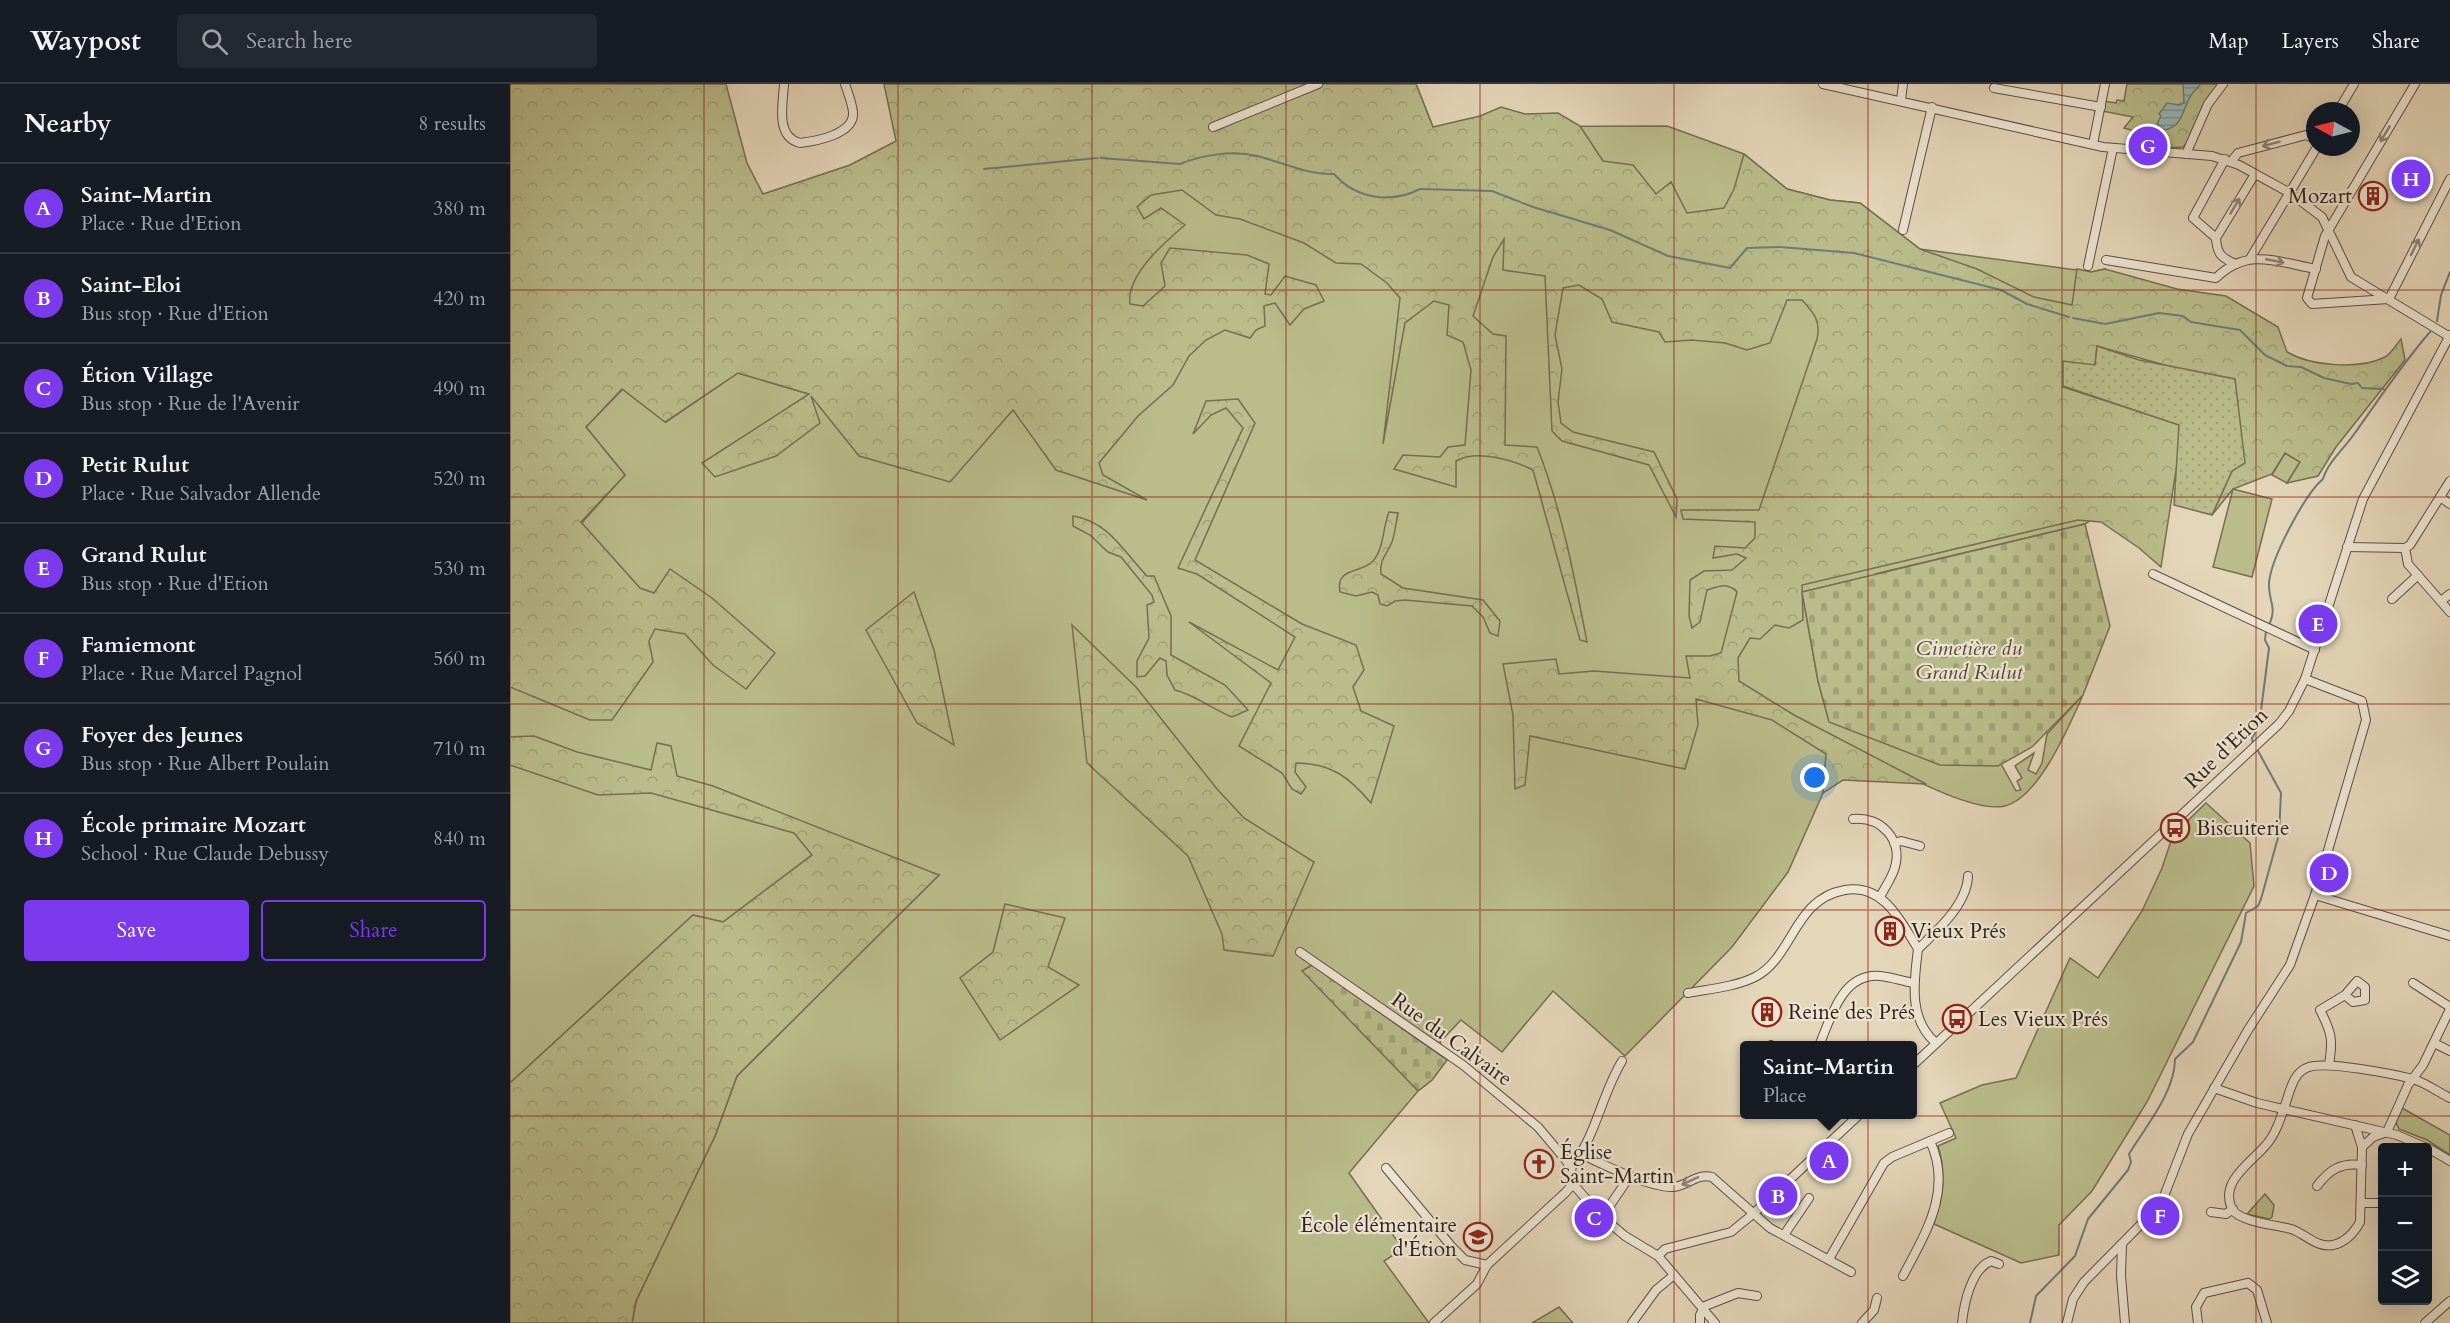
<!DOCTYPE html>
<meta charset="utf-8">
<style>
body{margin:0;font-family:Cardo,serif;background:#242831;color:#f1f3f6}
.controls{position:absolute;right:18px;bottom:18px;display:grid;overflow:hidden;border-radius:6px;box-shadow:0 6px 24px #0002}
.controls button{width:54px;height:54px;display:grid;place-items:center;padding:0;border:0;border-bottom:2px solid #363941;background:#171b24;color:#f1f3f6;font:30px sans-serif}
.compass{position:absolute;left:1796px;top:18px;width:54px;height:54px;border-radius:50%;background:#171b24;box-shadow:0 6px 24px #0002;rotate:277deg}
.you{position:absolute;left:1305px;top:694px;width:21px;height:21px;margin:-15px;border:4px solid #fff;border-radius:50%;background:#1a73e8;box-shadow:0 0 0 9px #1a73e833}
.badge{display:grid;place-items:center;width:39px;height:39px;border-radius:50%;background:#7c3aed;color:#fff;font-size:20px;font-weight:700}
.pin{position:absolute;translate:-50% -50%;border:3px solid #fff;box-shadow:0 2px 6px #0006}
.popup{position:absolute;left:1230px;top:957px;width:177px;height:78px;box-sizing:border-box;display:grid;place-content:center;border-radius:6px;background:#171b24;filter:drop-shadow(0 2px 4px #0005);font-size:20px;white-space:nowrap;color:#9ea1a6}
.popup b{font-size:22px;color:#f1f3f6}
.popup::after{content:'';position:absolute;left:50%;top:100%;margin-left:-12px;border:12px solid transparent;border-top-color:#171b24}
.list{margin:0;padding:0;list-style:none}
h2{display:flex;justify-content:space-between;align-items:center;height:78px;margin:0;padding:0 24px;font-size:26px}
h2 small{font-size:20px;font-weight:400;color:#9ea1a6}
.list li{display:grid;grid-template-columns:39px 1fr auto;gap:18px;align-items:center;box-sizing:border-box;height:90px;padding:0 24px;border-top:2px solid #363941}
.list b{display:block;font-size:22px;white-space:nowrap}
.list p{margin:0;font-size:20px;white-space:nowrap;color:#9ea1a6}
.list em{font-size:20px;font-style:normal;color:#9ea1a6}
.actions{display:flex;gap:12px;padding:18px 24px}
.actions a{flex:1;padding:14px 0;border:2px solid #7c3aed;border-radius:6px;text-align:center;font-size:21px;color:#7c3aed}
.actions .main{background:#7c3aed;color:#fff}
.icon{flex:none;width:33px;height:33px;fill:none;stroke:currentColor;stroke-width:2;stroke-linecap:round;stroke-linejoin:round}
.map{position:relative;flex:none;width:1940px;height:1239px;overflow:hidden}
header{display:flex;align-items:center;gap:36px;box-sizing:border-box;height:84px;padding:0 30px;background:#171b24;border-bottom:2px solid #363941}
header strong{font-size:28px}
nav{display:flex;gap:33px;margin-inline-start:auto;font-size:21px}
.search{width:420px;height:54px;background:#242831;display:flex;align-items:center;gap:15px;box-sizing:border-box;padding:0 21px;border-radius:6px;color:#9ea1a6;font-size:22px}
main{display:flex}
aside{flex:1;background:#171b24}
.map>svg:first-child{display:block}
</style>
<header>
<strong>Waypost</strong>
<div class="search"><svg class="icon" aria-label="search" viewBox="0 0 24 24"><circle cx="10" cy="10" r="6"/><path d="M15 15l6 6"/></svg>Search here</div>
<nav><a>Map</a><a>Layers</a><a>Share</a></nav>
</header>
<main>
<aside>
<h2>Nearby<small>8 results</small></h2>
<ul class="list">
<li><span class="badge">A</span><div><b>Saint-Martin</b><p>Place · Rue d'Etion</p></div><em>380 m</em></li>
<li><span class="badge">B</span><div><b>Saint-Eloi</b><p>Bus stop · Rue d'Etion</p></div><em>420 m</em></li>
<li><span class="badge">C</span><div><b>Étion Village</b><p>Bus stop · Rue de l'Avenir</p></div><em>490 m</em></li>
<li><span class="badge">D</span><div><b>Petit Rulut</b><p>Place · Rue Salvador Allende</p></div><em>520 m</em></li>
<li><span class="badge">E</span><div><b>Grand Rulut</b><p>Bus stop · Rue d'Etion</p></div><em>530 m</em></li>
<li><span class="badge">F</span><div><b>Famiemont</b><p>Place · Rue Marcel Pagnol</p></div><em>560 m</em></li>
<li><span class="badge">G</span><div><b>Foyer des Jeunes</b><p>Bus stop · Rue Albert Poulain</p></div><em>710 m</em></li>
<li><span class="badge">H</span><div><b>École primaire Mozart</b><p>School · Rue Claude Debussy</p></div><em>840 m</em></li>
</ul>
<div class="actions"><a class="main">Save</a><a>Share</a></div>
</aside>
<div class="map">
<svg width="1940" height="1239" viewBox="0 0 1940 1239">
<defs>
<pattern id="forest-crowns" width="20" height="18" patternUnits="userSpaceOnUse" patternTransform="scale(1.5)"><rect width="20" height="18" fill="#babc8b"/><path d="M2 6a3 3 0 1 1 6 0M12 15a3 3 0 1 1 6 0" fill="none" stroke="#a0a177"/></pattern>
<pattern id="cemetery-stones" width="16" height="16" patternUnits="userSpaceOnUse" patternTransform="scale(1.5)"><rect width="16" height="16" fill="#babc8b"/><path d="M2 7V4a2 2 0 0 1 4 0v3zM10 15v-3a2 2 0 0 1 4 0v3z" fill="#a0a177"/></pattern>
<pattern id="garden-dots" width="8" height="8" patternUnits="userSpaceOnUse" patternTransform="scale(1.5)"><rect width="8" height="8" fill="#babc8b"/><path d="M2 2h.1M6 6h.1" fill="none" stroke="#a0a177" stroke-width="1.8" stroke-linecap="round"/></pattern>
<pattern id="water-rules" width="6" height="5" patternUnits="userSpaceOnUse" patternTransform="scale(1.5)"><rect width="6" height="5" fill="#98b7b8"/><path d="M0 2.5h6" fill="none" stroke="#7d9495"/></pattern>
</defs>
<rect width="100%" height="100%" fill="#e4d6b9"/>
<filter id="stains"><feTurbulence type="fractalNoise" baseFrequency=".00333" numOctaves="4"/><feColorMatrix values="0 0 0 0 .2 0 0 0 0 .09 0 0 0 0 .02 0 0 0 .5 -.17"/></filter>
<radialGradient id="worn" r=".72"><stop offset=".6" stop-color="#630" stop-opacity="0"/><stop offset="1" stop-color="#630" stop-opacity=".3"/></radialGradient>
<g fill="#babc8b" stroke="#766e53" stroke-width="1.5">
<path d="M906,0L923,43L1157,42L1234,70L1277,105L1320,116L1350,119L1410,165L1581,188L1595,185L1553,302L1607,322L1594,427L1575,440L1365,490L1357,496L1355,493L1292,508L1308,597L1318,633L1423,678L1438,681L1491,680L1506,707L1511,706L1507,697L1512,694L1505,682L1524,669L1518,686L1526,690L1532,679L1537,650L1573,611C1560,640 1529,714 1495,722C1455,731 1356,669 1318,649L1313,709L1278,788L1222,863L1115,972L1043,907L992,968L951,936L930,958L937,976L922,996L908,1007L839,1089L893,1165L874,1177L919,1239H122L126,1217L205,1052L227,992L429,791L302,771L213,838L183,831L0,999V518L115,391L76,343L113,305L156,338L228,289L299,310L322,227Z"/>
<path d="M1775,369L1790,378L1777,399L1762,391Z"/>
<path d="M1723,405L1762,415L1742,493L1703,483Z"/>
<path d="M1696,719L1740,759L1744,802L1637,1018L1582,1107L1549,1141V1171L1511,1179L1424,1140C1432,1112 1437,1090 1428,1062L1446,1054L1430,1019L1472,1001L1506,994L1560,874L1588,894L1632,827L1652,784L1663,751Z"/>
<path d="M1892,1024L1940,1051V1071L1917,1056L1889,1045L1886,1039Z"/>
<path d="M1755,1110L1764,1121L1762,1133L1759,1135L1737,1130Z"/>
<path d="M1049,1223L1063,1239H1022Z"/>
</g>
<g fill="url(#forest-crowns)" stroke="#766e53" stroke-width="1.5">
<path d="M0,0H216L237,79L253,110L340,81L386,57L374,0H906L923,43L970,32L991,23L1015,30L1048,29L1070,42L1093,77L1123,81L1146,110L1161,98L1177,129L1214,124L1224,105L1234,70L1277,105L1320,116L1350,119L1410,165L1467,185L1524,213L1562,221L1567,185L1581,188L1595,185L1667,205L1716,212L1768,243L1777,268C1801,282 1849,286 1875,273C1881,270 1886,261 1891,255L1895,276L1826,363L1808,392L1777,399L1790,378L1775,369L1762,390L1723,405L1702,431L1722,387L1672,286L1587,262L1585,281L1553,303L1670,341L1671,354L1651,483L1629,464L1591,438L1568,436L1292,501L1293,536L1279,544L1265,541L1250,555L1240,554L1228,574L1229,597L1284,631L1416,700L1333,696L1313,709L1316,670L1262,636L1186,615L1188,641L1175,685L1020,652L1015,701L1005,705L1003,631L993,580L1046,575L1049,590L1084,587L1180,594L1176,572H1200L1211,569L1227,508C1218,498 1209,502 1197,506L1190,538L1182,544L1179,532L1180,496L1194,487L1222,486L1236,474L1227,470L1203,474L1205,462L1235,464L1245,454V438L1173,435L1171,426H1249L1307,255C1311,237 1304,229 1292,216H1277L1260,259L1237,266L1215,259L1182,256L1155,258L1149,248L1102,238L1092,215L1069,201L1053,204L1045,251L1052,285L1048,318L1051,339L1063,348L1144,368L1167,415L1166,433L1139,381L1052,357L1042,347L1035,192L993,186L994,155L983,173L963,232L983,250L996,252L995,361L1027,363C1052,426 1064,491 1077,558L1070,556L1023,386C1003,376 967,365 946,377V403L884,385L893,371L930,373L938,363L955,361L961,286L953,258L937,251L939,221L924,217L895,239L873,360L890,214L877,199L851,180L826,179L794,159L730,135L706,131L672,106L641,111L627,123L634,135L651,124L675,141C655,158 616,191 620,220L633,222L655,202L651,179L660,164L737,171L759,180L755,210L761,211L775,192L806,201L814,217L794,225L780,241L765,219L754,222L755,242L746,246L740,254L715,246L696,256L679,272L663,301L628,332L589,379L593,391L637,416L546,386L503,326L440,398L349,372L301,312L310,339L266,372L205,393L192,379L299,310L228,289L155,338L112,305L76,343L115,391L71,438L130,504L144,509L160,485L202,514L265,569L236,605L203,581L175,550L145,545L139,557L143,578L102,636H80L0,603Z"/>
<path d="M1617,0H1709L1676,60L1673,63L1657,64L1627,52L1628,48L1614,44L1623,33L1592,27L1594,17L1606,19L1607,16L1614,17Z"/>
<path d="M728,315L745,339L685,476L792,540L846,561L854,586L843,603L851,627L884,642L861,719C839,693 821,679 786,679L785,688L796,703L791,710L782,705L772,689L729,662L761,599L679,538L768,586L785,553L687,490L668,484L733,344L716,324L701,331L683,350L696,317Z"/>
<path d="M879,428L888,429C886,439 885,449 882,458C877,471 869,475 871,490L893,504L973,516L990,537L988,552L980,549L973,533L962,522L895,516L885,517L877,522L870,520L868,511L862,508L846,512L830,508C825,483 851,490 863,477C874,465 873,442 879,428Z"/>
<path d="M563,432C598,437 614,468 637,492H644L661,532V571L715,601L738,626L722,633C702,625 685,611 665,606L657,591L656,577L650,574L635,592L627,593V577L639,554L637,521L644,518L642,511L611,473L598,468L580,451L563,442Z"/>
<path d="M404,508L424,566L444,661L407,639L356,546Z"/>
<path d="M562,541L626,603L707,705L734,734L804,778L763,872L714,866L712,850L678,772L577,679Z"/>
<path d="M24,652L67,668L141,686L147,659L161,662L167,692L203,702L429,791L227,992L205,1052L126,1217L122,1239H0V999L183,831L213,838L302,771L284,749L141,709L88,711L0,681V653Z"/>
<path d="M495,820L555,834L538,883L569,901L490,956L450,894L483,868Z"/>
</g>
<g fill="url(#cemetery-stones)" stroke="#766e53" stroke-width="1.5">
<path d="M1575,440L1600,542L1573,611L1522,663L1488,682L1430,681L1319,638L1308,597L1292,508Z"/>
<path d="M802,881L937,976L922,996L908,1007L792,887Z"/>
</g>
<path fill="url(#garden-dots)" stroke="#766e53" stroke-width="1.5" d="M1587,262L1629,276L1725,295L1735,379L1722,387L1702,431L1664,421L1669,341L1553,302V277L1585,281Z"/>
<path fill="url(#water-rules)" stroke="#6f7b79" stroke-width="1.5" d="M1673,0H1691C1687,5 1681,9 1679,15C1672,28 1672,44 1653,46L1647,40L1651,32L1649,30L1657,19L1669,21L1674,19Z"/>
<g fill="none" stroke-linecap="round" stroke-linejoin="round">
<g stroke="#6f7b79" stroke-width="2">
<path d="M591,74L670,80C692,71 722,66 747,72C772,78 797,91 824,90C846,115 881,120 910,105L982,107L1023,123L1100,146L1158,172L1220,184L1237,164L1270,163L1344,169L1491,206L1517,220L1559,233"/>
<path d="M474,85L587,74"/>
<path d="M1563,234L1595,240L1649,229L1673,232L1681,238L1730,246L1755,271L1777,282L1791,283L1814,294L1841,300L1848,299L1852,304L1874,305"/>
<path d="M1927,237L1931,211L1940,188"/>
<path d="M1760,539C1767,522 1758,517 1759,499C1761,474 1795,410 1813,395C1817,380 1833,365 1842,353C1868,317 1891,281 1920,248"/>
<path d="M1743,660L1742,654L1749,642L1759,564L1755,556L1756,547"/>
<path d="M1520,1239L1526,1212L1565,1172L1578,1135L1618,1086L1621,1078L1619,1070C1636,1042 1665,1008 1665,975L1683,958L1731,858L1736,829L1748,822L1751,815L1769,750L1771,709L1747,665"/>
</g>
<g stroke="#5e4e42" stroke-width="10">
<g id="street">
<path d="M274,0C273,20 265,53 290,59C307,57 345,50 343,28C342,19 338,9 335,0"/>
<path d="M1313,0L1593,63L1702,72L1729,81L1780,109L1812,133L1841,193L1940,253"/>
<path d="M1905,0L1815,152L1797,214L1802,220L1879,215L1940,95"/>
<path d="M1484,4L1591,23"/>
<path d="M1391,16L1393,0"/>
<path d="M1828,27L1844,0"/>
<path d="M703,43L808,0"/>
<path d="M1583,60L1595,0"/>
<path d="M1676,70L1698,20L1713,0"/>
<path d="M1715,75L1683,134L1706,154C1707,170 1711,174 1726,180"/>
<path d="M1721,78L1728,69L1796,51L1805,55"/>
<path d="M1393,146L1422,23"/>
<path d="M1706,154L1745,90"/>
<path d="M1741,173L1807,63"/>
<path d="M1596,176L1706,194C1738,163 1767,178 1806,185"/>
<path d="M1578,182L1603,64"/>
<path d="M1930,413L1940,420"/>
<path d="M1837,463L1895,464"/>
<path d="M1895,464L1900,461L1940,397"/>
<path d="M1895,464L1898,480L1940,528"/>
<path d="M1643,490L1805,566"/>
<path d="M1882,515L1908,491"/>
<path d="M1931,517L1940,510"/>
<path d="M1343,735C1370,732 1393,755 1385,783C1382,794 1375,803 1370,813"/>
<path d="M1384,759L1391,757L1410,762"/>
<path d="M1805,811L1940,852"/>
<path d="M1408,865C1428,846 1457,820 1458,792"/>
<path d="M790,868L953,981L1028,1043L1055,1075L1061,1084L1063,1100L1056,1108L977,1181L967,1200L924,1239"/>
<path d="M1903,899L1940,923"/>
<path d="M1178,909C1199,905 1225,903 1245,893C1284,873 1283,815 1335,806C1373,799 1391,837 1408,865C1404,898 1398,935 1426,959"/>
<path d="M1940,925L1913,981L1898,1001L1877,1048L1863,1053L1852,1063L1850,1138C1844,1149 1836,1158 1823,1161C1806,1164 1796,1150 1781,1145C1767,1141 1729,1138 1722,1125C1709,1097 1742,1078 1756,1061C1765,1051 1770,1036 1774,1024C1780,1009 1782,988 1799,983C1817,977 1883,990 1903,995C1916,999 1928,1008 1940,1014"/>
<path d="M1924,959L1940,967"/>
<path d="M1261,961V962"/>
<path d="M1309,962C1321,933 1332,889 1370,892C1381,893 1392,897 1403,899"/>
<path d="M1403,981L1769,640L1779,627L1795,595L1853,415L1940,251"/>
<path d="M1819,981C1823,956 1822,949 1810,926L1835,911L1843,918L1855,916V903L1847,897L1835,911"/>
<path d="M1704,1004L1747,1019L1887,1051L1917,1064"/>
<path d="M1845,1041L1852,1063"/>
<path d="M1918,1064L1940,1077"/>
<path d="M1071,1070C1092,1080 1140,1104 1163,1103C1178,1102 1186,1089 1202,1093L1260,1144L1341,1188"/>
<path d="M876,1084L942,1163L955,1176L977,1181"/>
<path d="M1061,1084C1087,1050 1091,1012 1112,977"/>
<path d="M1063,1100L1090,1131L1115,1152L1148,1172L1205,1239"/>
<path d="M1807,1102C1819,1086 1831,1078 1852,1081"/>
<path d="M1851,1119H1872"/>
<path d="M1701,1128L1716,1130L1723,1125"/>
<path d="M1092,1133L1120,1092"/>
<path d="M1274,1151L1299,1114"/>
<path d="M1612,1160L1611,1192L1615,1239"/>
<path d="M1148,1172L1155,1165L1221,1148L1243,1130L1350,1030"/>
<path d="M1319,1175L1374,1079L1382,1073L1439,1049"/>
<path d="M1393,1192C1416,1148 1443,1106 1420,1057"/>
<path d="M1122,1239L1146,1206L1164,1191"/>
<path d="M1190,1239V1231L1195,1222L1228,1209L1247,1212"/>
<path d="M1352,1239L1364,1226L1367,1214"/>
<path d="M1452,1239C1454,1220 1461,1185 1481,1177L1489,1180"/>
<path d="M1557,1239L1563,1215L1574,1198L1651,1120L1678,1050L1738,946L1780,881L1805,811L1856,636L1852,617L1795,595"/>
<path d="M1688,1239L1686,1223L1694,1209L1738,1199L1747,1206L1757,1239"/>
<path d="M1915,1239L1940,1217"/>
</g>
</g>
<use href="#street" stroke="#ede4d2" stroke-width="8"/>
</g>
<defs><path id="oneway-shaft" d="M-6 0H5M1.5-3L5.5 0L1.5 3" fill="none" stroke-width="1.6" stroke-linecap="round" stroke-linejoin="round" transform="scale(1.5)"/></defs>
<g stroke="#8f8276">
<use href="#oneway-shaft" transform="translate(1875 50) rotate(121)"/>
<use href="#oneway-shaft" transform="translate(1761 60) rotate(165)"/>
<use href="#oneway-shaft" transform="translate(1725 122) rotate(-59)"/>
<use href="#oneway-shaft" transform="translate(1905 163) rotate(-64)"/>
<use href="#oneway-shaft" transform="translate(1765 177) rotate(11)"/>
<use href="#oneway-shaft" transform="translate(1180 1097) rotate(155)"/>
</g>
<path fill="none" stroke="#8f2418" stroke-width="1.5" stroke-opacity="0.55" d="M194,0V1239M388,0V1239M582,0V1239M776,0V1239M970,0V1239M1164,0V1239M1358,0V1239M1552,0V1239M1746,0V1239M0,206H1940M0,413H1940M0,620H1940M0,826H1940M0,1032H1940"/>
<defs>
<g id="building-ring" transform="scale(1.5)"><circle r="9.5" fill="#ede4d2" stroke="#8f2418" stroke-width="1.5"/><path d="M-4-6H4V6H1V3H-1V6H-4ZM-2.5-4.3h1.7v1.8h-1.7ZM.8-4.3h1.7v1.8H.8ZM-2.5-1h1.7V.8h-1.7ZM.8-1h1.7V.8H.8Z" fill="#8f2418"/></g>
<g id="bus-ring" transform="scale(1.5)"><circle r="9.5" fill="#ede4d2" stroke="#8f2418" stroke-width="1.5"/><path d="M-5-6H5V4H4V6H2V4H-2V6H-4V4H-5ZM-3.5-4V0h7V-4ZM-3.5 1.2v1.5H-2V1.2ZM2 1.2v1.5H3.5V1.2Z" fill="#8f2418"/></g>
<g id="church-ring" transform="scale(1.5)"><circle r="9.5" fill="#ede4d2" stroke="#8f2418" stroke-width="1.5"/><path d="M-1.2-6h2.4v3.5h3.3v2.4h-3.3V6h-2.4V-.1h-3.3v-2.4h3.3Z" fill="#8f2418"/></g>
<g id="school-ring" transform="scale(1.5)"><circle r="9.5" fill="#ede4d2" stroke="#8f2418" stroke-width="1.5"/><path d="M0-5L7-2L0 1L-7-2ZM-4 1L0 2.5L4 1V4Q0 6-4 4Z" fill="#8f2418"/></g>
</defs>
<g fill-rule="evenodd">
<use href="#building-ring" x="1863" y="112"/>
<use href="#bus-ring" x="1665" y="744"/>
<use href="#building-ring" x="1380" y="847"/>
<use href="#building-ring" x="1257" y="928"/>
<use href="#bus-ring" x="1447" y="935"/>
<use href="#church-ring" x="1029" y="1080"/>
<use href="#school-ring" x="968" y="1153"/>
</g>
<g text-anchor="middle" stroke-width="4.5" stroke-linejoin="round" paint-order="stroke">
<g font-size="21" fill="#31211b" stroke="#ede4d2" text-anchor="start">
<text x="1842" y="119" text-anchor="end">Mozart</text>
<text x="1686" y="751">Biscuiterie</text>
<text x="1401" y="854">Vieux Prés</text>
<text x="1278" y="935">Reine des Prés</text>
<text x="1468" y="942">Les Vieux Prés</text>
<text x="1050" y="1075">Église<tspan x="1050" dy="24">Saint-Martin</tspan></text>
<text x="947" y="1148" text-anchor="end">École élémentaire<tspan x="947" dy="24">d'Étion</tspan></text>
</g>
<g font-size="21" font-style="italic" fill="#534837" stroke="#ede4d2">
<text x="1459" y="571">Cimetière du<tspan x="1459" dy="24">Grand Rulut</tspan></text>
</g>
<g font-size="21" fill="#31211b" stroke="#ede4d2">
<text transform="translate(1716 664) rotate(-44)" y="7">Rue d'Etion</text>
<text transform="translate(942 955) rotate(36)" y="7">Rue du Calvaire</text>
</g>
</g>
<rect width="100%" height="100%" filter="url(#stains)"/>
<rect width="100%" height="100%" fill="url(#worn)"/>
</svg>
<div class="controls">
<button>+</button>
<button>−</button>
<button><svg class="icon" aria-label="layers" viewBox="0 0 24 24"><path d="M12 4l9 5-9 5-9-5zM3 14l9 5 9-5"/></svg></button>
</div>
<svg class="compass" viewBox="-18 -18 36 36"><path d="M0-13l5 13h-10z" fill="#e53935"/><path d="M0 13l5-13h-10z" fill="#9ea1a6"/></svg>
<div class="you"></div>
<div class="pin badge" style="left:1319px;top:1077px">A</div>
<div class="popup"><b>Saint-Martin</b>Place</div>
<div class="pin badge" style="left:1268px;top:1112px">B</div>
<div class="pin badge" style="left:1084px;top:1134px">C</div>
<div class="pin badge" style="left:1819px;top:789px">D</div>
<div class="pin badge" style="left:1808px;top:540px">E</div>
<div class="pin badge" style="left:1650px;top:1132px">F</div>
<div class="pin badge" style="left:1638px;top:62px">G</div>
<div class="pin badge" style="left:1901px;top:95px">H</div>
</div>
</main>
